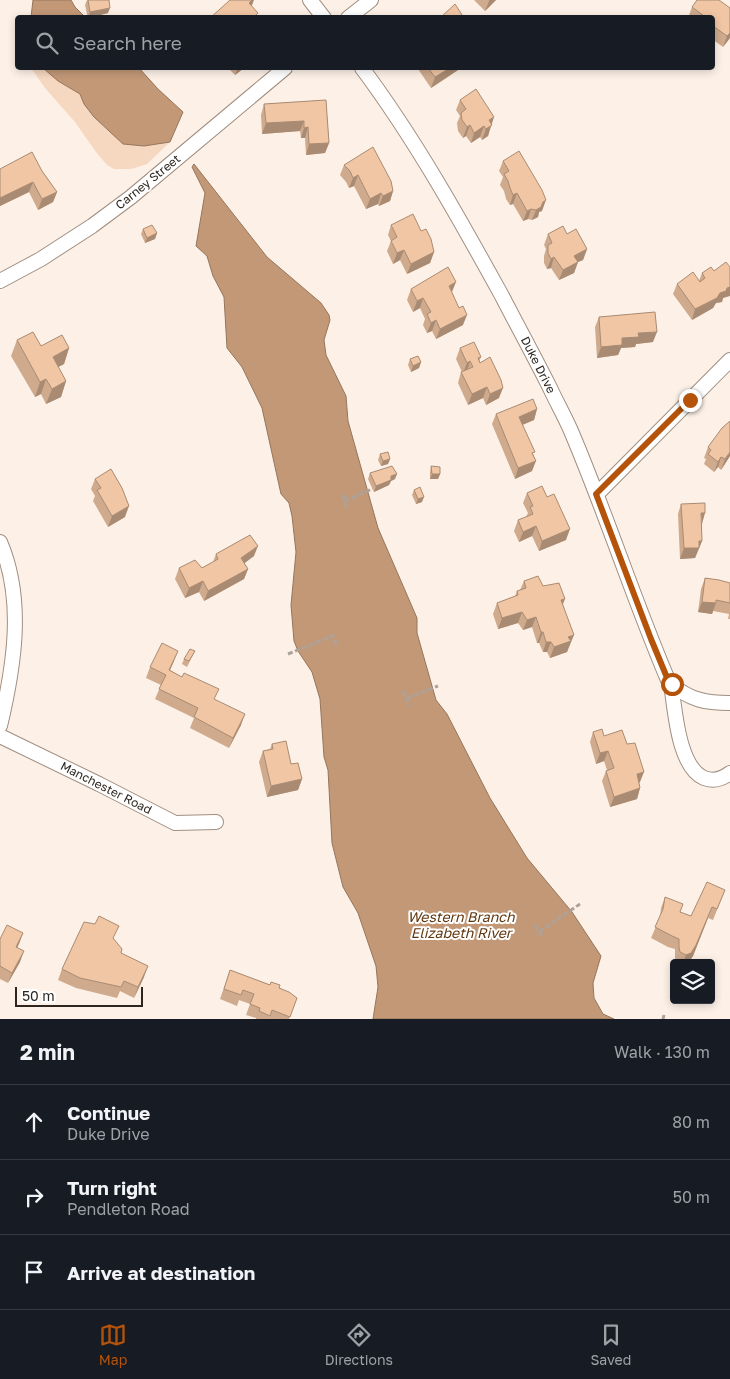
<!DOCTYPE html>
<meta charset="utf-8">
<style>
body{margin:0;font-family:"Golos Text",sans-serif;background:#20242c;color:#f1f3f6}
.controls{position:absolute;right:15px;bottom:15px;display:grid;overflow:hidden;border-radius:5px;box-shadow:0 2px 8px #0003}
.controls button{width:45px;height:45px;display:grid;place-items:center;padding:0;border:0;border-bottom:1px solid #363941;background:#171b24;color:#f1f3f6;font:25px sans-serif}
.scale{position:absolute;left:15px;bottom:12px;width:128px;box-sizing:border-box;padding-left:5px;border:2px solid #2d2620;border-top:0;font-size:14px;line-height:18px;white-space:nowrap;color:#2d2620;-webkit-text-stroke:4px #fff;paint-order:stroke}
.stop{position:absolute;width:15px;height:15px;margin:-11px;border:4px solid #b45309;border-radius:50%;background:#fff}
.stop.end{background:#b45309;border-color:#fff;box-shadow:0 1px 5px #0008}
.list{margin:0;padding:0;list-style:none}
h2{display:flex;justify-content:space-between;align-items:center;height:65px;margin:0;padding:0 20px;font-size:21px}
h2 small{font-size:16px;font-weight:400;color:#9ea1a6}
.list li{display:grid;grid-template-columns:32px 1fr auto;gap:15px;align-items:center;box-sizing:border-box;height:75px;padding:0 20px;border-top:1px solid #363941}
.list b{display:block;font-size:19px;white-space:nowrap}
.list p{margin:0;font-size:16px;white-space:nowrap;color:#9ea1a6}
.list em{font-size:16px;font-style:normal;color:#9ea1a6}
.icon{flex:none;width:28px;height:28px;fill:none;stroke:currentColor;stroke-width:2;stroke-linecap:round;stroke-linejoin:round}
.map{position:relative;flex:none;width:730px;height:1019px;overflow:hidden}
.search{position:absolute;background:#171b24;box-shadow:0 2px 8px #0003;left:15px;right:15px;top:15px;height:55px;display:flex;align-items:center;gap:12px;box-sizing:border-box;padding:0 18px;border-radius:5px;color:#9ea1a6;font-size:19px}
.sheet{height:290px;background:#171b24}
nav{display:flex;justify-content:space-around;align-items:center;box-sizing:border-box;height:70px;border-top:1px solid #363941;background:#171b24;font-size:14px;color:#9ea1a6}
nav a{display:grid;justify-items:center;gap:2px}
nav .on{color:#b45309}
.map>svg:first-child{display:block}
</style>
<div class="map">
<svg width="730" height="1019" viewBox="0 0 730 1019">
<rect width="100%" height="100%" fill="#fdf1e7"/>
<path fill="#f6d7c0" d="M31,68H43L58,81L80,94L84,104L144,146L170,142L147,164L131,169H114L107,165L96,152L75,122L45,88Z"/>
<g fill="#c29877" stroke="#95765d">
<path d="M33,0H71L75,7L85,17H31Z"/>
<path d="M43,68H139L158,89L183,112L170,142L144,146L123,144L94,117L84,104L80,94L58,81Z"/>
<path d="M194,164L267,257L321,303L329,315L330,320L324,340L326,355L346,396L348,421L378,528L417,618V633L436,700L447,714L490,798L527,858L572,912L601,956L593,983L594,998L603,1014L614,1019H373L378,987L376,966L358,913L343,887L332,843L328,770L324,757L320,699L312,672L298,651L294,641L291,605L296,552L292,516L289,503L281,494L262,408L242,367L227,348L224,297L213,276L207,256L196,246L205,193L192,167Z"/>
</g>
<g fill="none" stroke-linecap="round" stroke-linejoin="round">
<g stroke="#a08e80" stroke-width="16">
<g id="street">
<path d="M310,0L324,18"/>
<path d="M348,18L371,0"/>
<path d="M362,68C415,139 459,218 502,296C518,327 535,358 551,390C557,403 565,417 571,431C606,513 633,598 668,680L671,684C675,709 678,767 704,778C714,782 722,779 730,773"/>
<path d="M0,281L41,259L92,226L131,197L285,68"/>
<path d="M597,494L730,360"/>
<path d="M0,542C25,600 14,667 0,726"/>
<path d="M671,684C690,700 706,703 730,703"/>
<path d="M0,736L99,784L175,823L216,822"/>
</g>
</g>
<g stroke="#ada29a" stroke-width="3" stroke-dasharray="5 2.5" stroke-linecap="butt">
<path d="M343,495L347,507"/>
<path d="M345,501L374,488"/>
<path d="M288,654L333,636L337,646"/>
<path d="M403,691L410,706"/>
<path d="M407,698L438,686"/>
<path d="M535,925L543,938"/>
<path d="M539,932L580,904"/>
<path d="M663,1019L664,1015"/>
</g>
<use href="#street" stroke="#fff" stroke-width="14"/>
</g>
<g fill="#cfaa8d">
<path d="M87,0L108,13L88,18L85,5Z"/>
<path d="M474,0H496L485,11Z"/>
<path d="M692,7L730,8V38L723,47L712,39V18H688Z"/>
<path d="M228,68H244L235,75Z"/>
<path d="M418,68H459L458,70L431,88L418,69Z"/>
<path d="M326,100L329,143L325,153L306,155L305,138H301L300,131L262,134L261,115L264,104Z"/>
<path d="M460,100L491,124L488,136L482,140L480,137L471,143L466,136L463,138L458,131L457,123L460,116L456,110Z"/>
<path d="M503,161L542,211L539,212L538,217L532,220L528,219L523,221L513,204L510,205L506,199L504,191L500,185L503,177L499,171Z"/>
<path d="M344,165L393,191L390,201L379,206L378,204L366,209L354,186L349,188L346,182L340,175Z"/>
<path d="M0,169L42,171L57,192L53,202L38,210L29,192L0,206Z"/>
<path d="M391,225L421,231L434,252L430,263L407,274L400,260L393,264L387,251L391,241L388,235Z"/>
<path d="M143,229L157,233L155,239L145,243L141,234Z"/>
<path d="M548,234H567L587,249L583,260L578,262L574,273L559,280L551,268L547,269L544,263V256L546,249L544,245Z"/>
<path d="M730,267V295L723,298L722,302L716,303L713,308L692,320L673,294L677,284L699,281L702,273Z"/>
<path d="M411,289L452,293L463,325L436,339L432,331L427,333L423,325L425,319L420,308L413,312L407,300Z"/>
<path d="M599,317L653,342L636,344L635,347L621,348L618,355L597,358L595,327Z"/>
<path d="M17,340L41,346L69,348L64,364L58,367L66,381L61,397L46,404L41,394L35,397L11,356Z"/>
<path d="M460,348L481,357L479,362L499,398L486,405L483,398L468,405L458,383L461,372H462L456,359Z"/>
<path d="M410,359L421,362L419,368L411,372L408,365Z"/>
<path d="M537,409L534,420L522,425L534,456L532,471L515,479L492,424L496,414Z"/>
<path d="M708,447L730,456L721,470L718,467L714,472L704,464L706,459L704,458Z"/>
<path d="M380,454L390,459L388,464L381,466L378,460Z"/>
<path d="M431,466L440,474L438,479H430V472Z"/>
<path d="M370,473L395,479L391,481L389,485L374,492L368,479Z"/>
<path d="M95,479L125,517L108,527L93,501L95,496L91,489Z"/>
<path d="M414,490L422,502L416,504L412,495Z"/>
<path d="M527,493L566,540L539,551L532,536L519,542L514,531L518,520L526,517L528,513L523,503Z"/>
<path d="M681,504L702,523V541L695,558L680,559L678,514Z"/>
<path d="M216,554L254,556L244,563L248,569L244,579L204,601L199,592L185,598L175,579L179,568H202L213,562Z"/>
<path d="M705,578L730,583V619H728L729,614L713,611L712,614L698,612L701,589Z"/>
<path d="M524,581L543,586L563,605L570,646H569L567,652L550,658L547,652H543L539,643H537L532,627L523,630L518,623L498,629L493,614L497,603L515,596L517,591L520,590Z"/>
<path d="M195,651L187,667L182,664L184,659Z"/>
<path d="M174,661L170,670L215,700L241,725L229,748L190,728L194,718L155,699L161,685L146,678L150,667Z"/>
<path d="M593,732L604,736L640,782L639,783L640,788L637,799L610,807L602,781L606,771L607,770L604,761L596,764L590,742Z"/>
<path d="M272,744L291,764L302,779L298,790L267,797L259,762L263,751L270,749Z"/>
<path d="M725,890L713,920L708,918L693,956L688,963H676L675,958V949L668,947L651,938L660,917L661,908L665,897L680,912L691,916Z"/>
<path d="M23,933L17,948L20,962L8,983L0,979V939Z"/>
<path d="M114,939L121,953L144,977L134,998L120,991L117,998L76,988L58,980L62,969Z"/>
<path d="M230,970L279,988L297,998L289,1019H256V1018L246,1015L250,1004L239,1000L237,1006L220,999Z"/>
</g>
<g fill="#a98b73">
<path d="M252,0H254L251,8L249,3Z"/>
<path d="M489,0H496L485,11L489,1Z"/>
<path d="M110,8L108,13L88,18L90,12Z"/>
<path d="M730,33V38L723,47L727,36Z"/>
<path d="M238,68H244L235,75Z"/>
<path d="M450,68H459L458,70L431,88L435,77Z"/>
<path d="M494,117L488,136L482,140L489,120Z"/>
<path d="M304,121L300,131L262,134L266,123Z"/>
<path d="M470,125L466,136L463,138L467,127Z"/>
<path d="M484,126L480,137L471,143L474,133Z"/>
<path d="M308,127L305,138H301L304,128Z"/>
<path d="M329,143L325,153L306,155L309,144Z"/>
<path d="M358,175L354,186L349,188L353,178Z"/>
<path d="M33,182L29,192L0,206V198Z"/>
<path d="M393,191L390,201L379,206L383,196Z"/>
<path d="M57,192L53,202L38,210L42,199Z"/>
<path d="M381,193L378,204L366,209L370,199Z"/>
<path d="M517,193L513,204L510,205L513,195Z"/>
<path d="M546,200L542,211L539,212L538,217L532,220L536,210L543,202Z"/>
<path d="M531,209L528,219L523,221L527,211Z"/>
<path d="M157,233L155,239L145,243L147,238Z"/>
<path d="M587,249L583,260L578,262L574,273L559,280L563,270L574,256Z"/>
<path d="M404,250L400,260L393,264L397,253Z"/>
<path d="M434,252L430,263L407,274L411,264Z"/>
<path d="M554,257L551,268L547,269L551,259Z"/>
<path d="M456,282L452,292L449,286Z"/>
<path d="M730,287V296L723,298L722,302L716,303L713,308L692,320L695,309Z"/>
<path d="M423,298L420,308L413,312L417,301Z"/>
<path d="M467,315L463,325L436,339L440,329Z"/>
<path d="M436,320L432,331L427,333L431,323Z"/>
<path d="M657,332L653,342L636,344L635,347L621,348L618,355L597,358L601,347L622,338L638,333Z"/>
<path d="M69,348L64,364L47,373L53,357Z"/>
<path d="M470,361L467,372L463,373L467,363Z"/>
<path d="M421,362L419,368L411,372L413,366Z"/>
<path d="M46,379L41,394L35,397L40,382Z"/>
<path d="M66,381L61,397L46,404L52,389Z"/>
<path d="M487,387L483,398L468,405L472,394Z"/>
<path d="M503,388L499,398L486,405L490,394Z"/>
<path d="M537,409L534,420L515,428L519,417Z"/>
<path d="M730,452V456L721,470L725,459Z"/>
<path d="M721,457L718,467L714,472L718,462Z"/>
<path d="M390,459L388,464L381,466L383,461Z"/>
<path d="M536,461L532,471L515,479L518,468Z"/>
<path d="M397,474L395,479L391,481L389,485L374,492L376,486L391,476Z"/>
<path d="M432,474H440L438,479H430Z"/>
<path d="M424,497L422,502L416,504L418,499Z"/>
<path d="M129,506L125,517L108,527L112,516Z"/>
<path d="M701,513H705L702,524Z"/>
<path d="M536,526L532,536L519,542L523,532Z"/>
<path d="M570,529L566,540L539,551L542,541Z"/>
<path d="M699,541H702L695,558L680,559L684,548Z"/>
<path d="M258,546L254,556L237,569L241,558Z"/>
<path d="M248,569L244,579L204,601L208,591Z"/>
<path d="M203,581L199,592L185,598L189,588Z"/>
<path d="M565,599L561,609V600Z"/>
<path d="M702,602L716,603L712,614L698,612Z"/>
<path d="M522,612L518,623L498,629L502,618Z"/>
<path d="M536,617L532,627L523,630L527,620Z"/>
<path d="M541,632H543L539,643H537Z"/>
<path d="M574,635L567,652L550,658L554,647L568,637Z"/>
<path d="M546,642H551L547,652H543Z"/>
<path d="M178,651L174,661L165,681L169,670Z"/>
<path d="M245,714L241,725L229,748L233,738Z"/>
<path d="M608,751L604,761L596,764L600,753Z"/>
<path d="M644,772L640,782L633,785L637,774Z"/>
<path d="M302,779L298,790L267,797L271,786Z"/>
<path d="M640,788L637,799L610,807L614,797Z"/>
<path d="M708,918L693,956L688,963H683L686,955Z"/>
<path d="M23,933L19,944L12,957L16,947Z"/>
<path d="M24,951L20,962L8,983L12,973Z"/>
<path d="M148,966L144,977L134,998L138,987Z"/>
</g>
<g fill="#f1c6a4" stroke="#a98b73">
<path d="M88,0H109L110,8L90,12Z"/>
<path d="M230,0H252L249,3L258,13L253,18H210Z"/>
<path d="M697,0H719L730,8V33L727,36L713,26L712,27V18H702L704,16L692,7Z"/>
<path d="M455,4L464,18H440Z"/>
<path d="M428,68H450L435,77Z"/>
<path d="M476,89L494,117L489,120L492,125L486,129L484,126L474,133L470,125L467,127L462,120L461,113L466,109L460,100Z"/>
<path d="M326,100L329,143L309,144L308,127L304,128V121L266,123L264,104Z"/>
<path d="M373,147L391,181L393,191L383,196L381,193L370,199L358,175L353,178L350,171L344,165Z"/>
<path d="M519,151L542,190L546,200L543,202L541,207L536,210L531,209L527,211L517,193L513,195L510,188L508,181L504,174L509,171L503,161Z"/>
<path d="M32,152L42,171L57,192L42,199L33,182L0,198V169Z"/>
<path d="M413,214L421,231L426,229L431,239L434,252L411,264L404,250L397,253L391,241L397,237L391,225Z"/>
<path d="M152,225L157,233L147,238L143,229Z"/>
<path d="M563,226L567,234L576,229L587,249L574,256L578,262L563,270L554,257L551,259L548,253V245L552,243L548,234Z"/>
<path d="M726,262L730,267V287L727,288L726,291L720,293L717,298L695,309L677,284L693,272L700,282L705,278L702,273L711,267L714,271Z"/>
<path d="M448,267L456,282L449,286L459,308L463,306L467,315L440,329L436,320L431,323L427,314L431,312L423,298L417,301L411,289Z"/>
<path d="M655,312L657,332L638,333L639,337L622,338V345L601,347L599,317Z"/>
<path d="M33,332L41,346L62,335L69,348L53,357L66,381L52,389L46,379L40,382L17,340Z"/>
<path d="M474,342L481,357L478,358L480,363L490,357L501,380L503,388L490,394L487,387L472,394L461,372L473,367L470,361L467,363L460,348Z"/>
<path d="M418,356L421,362L413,366L410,359Z"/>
<path d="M533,399L537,409L519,417L535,452L532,453L536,461L518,468L496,414Z"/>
<path d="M730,421V452L725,459L721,457L718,462L708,454L711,450L708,447L722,428Z"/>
<path d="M388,452L390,459L383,461L380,454Z"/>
<path d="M392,466L397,474L391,476V480L376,486L370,473Z"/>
<path d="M431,466L440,467V474H432Z"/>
<path d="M111,469L122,488L129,506L112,516L97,490L101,488L95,479Z"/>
<path d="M542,486L547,497L554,494L570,529L542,541L536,526L523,532L518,520L533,514L530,507L533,506L527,493Z"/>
<path d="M420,487L424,497L418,499L414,490Z"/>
<path d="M705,503V513H701L702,541H699V548H684L681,504Z"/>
<path d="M250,535L258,546L241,558L248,569L208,591L203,581L189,588L179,568L195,560L202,568L218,559L216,554Z"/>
<path d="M538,576L543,586L559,583L565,599L561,600L574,635L568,637L571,641L554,647L551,642H546L543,632H541L536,617L527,620L522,612L502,618L497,603L518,595L517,591L526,588L524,581Z"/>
<path d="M705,578L719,580L730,583V603L716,600V603L702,602Z"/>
<path d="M162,643L178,651L169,670L182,677L184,673L219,689L214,699L245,714L233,738L194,717L198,708L159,689L166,675L150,667Z"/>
<path d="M190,649L195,651L189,661L184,659Z"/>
<path d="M602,729L604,736L622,730L627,744L635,743L644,772L637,774L640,788L614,797L606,771L614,768L608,751L600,753L593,732Z"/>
<path d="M286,741L291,764L298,763L302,779L271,786L263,751L273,749L272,744Z"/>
<path d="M707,882L725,890L717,909L712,907L696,945L691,953L686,955L680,952L679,947V939L672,936L655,927L663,909L665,897L683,904L680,912L691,916Z"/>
<path d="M99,916L119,926L113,938L122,949L121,953L148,966L138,987L124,981L121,987L80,978L62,969L84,922L95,924Z"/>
<path d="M7,925L23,933L16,947L24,951L12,973L0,966V939Z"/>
<path d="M230,970L270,985L271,982L280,985L279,988L289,992L297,998L290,1017L272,1010L270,1016L259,1011L260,1008L250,1004L254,994L243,990L241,995L224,989Z"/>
</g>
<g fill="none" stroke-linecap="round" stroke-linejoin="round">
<path stroke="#b45309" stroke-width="6" d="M672,684L668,680L651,639L596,494L690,400"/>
</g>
<g text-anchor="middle" stroke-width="4" stroke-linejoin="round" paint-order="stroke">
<g font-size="12" fill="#2d2620" stroke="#fff">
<text transform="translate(148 182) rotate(-39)" y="4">Carney Street</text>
<text transform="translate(538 365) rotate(63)" y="4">Duke Drive</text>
<text transform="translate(106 788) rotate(27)" y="4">Manchester Road</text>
</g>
<g font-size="14" font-style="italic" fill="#603710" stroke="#fff">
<text x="461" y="922">Western Branch<tspan x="461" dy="16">Elizabeth River</tspan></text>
</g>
</g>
</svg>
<div class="controls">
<button><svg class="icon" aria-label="layers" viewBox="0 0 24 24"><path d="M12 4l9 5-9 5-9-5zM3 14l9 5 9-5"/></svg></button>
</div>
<div class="scale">50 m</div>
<div class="stop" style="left:672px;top:684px"></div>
<div class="stop end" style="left:690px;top:400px"></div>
<div class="search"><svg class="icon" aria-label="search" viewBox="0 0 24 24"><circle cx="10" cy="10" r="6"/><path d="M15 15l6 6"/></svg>Search here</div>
</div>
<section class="sheet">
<h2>2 min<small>Walk · 130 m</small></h2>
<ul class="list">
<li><svg class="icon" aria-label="ahead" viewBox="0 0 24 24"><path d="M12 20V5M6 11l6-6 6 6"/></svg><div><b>Continue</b><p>Duke Drive</p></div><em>80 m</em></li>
<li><svg class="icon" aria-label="right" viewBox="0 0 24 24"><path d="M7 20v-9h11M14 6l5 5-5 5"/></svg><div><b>Turn right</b><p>Pendleton Road</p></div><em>50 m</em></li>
<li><svg class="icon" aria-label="arrive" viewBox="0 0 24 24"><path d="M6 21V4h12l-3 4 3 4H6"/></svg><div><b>Arrive at destination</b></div></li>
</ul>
</section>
<nav>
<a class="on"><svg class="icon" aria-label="map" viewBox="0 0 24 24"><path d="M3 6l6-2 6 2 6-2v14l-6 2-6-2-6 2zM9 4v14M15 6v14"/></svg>Map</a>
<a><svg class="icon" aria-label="directions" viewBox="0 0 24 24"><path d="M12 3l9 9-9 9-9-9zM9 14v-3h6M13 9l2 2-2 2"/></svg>Directions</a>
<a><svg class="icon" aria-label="saved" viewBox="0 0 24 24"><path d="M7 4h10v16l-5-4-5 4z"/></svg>Saved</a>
</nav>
